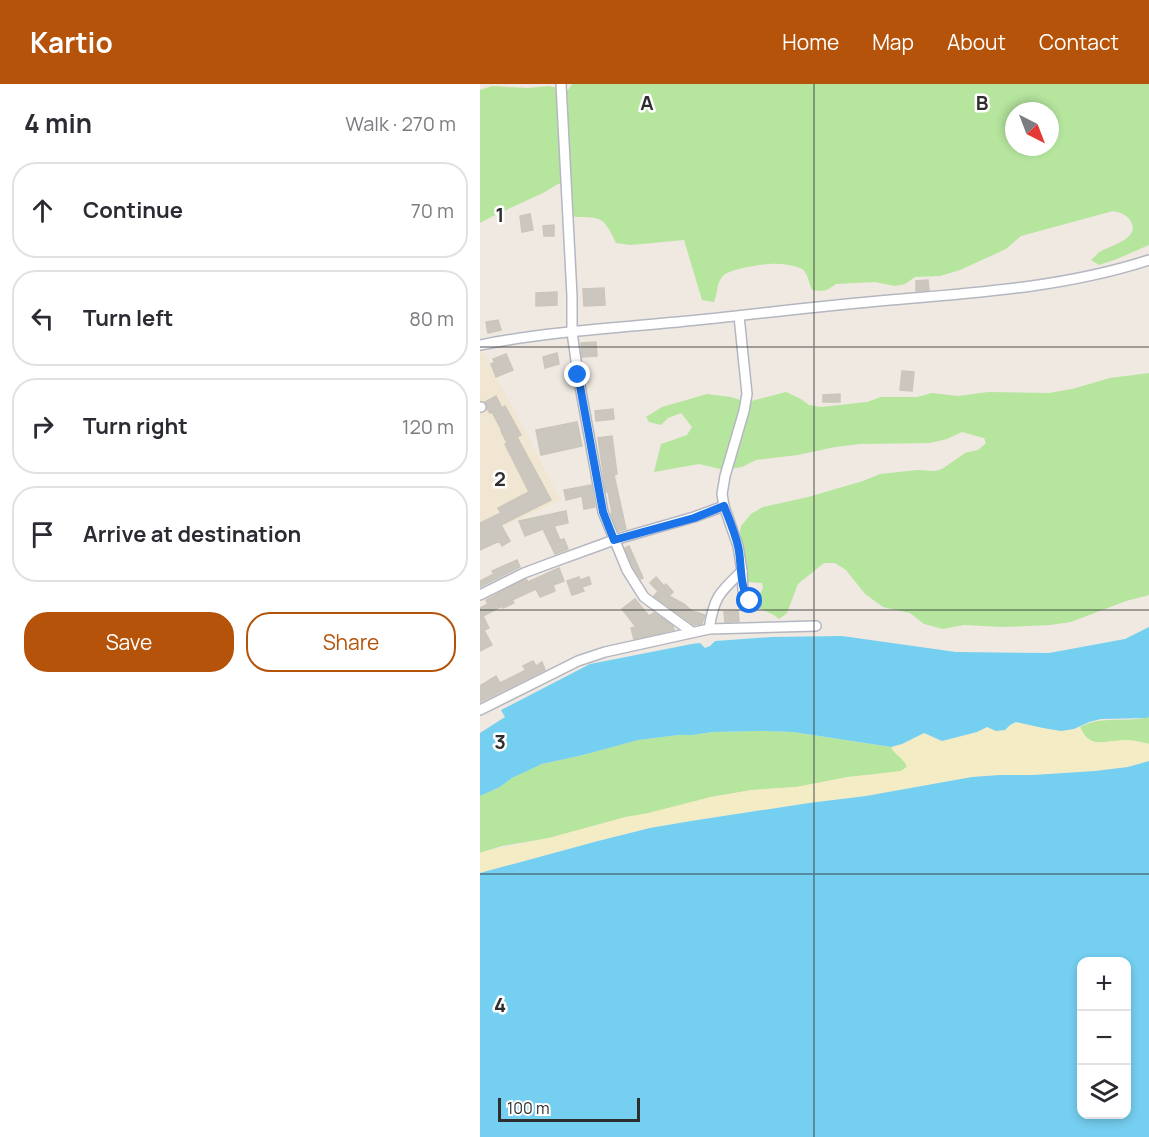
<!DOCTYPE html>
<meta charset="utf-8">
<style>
body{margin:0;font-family:Manrope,sans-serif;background:#f2f2f3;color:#2b2b33}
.controls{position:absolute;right:18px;bottom:18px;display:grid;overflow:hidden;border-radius:12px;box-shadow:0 3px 9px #0003}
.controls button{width:54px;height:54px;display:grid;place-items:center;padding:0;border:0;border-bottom:2px solid #e1e1e2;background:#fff;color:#2b2b33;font:30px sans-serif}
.compass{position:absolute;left:525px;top:18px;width:54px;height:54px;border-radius:50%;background:#fff;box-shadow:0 3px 9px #0003;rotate:138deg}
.scale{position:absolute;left:18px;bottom:15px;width:142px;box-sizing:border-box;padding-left:6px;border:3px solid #2e2e2e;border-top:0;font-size:16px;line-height:21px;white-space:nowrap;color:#2e2e2e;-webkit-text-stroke:4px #fff;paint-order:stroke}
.stop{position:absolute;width:18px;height:18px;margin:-14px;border:4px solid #1a73e8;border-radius:50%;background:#fff}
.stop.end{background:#1a73e8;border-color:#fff;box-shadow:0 2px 6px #0008}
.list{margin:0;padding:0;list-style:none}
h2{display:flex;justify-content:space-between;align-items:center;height:78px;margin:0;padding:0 24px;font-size:26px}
h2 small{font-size:20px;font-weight:400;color:#7c7c81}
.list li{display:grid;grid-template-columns:39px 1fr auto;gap:18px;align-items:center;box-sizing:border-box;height:96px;margin:0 12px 12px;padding:0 12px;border:2px solid #e1e1e2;border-radius:24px}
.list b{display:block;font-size:22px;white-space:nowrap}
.list em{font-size:20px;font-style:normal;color:#7c7c81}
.actions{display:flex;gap:12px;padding:18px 24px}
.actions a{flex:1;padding:14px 0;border:2px solid #b45309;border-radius:24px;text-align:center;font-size:21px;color:#b45309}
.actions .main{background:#b45309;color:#fff}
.icon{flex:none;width:33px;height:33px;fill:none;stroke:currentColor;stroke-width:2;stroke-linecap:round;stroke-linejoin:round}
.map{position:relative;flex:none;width:669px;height:1053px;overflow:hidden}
header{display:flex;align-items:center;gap:36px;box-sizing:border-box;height:84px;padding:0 30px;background:#b45309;color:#fff}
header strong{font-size:28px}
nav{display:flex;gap:33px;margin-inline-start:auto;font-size:21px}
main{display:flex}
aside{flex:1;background:#fff}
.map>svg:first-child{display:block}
</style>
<header>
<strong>Kartio</strong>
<nav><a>Home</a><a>Map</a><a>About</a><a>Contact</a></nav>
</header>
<main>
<aside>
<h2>4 min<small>Walk · 270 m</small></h2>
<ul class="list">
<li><svg class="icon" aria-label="ahead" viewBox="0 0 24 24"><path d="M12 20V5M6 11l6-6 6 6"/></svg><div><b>Continue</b></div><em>70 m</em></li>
<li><svg class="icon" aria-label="left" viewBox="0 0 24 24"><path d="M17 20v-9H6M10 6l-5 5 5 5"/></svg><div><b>Turn left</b></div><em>80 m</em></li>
<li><svg class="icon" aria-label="right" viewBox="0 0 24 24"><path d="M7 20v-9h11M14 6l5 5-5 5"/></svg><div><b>Turn right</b></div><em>120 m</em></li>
<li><svg class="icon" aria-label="arrive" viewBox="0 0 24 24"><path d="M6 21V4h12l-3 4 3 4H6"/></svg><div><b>Arrive at destination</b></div></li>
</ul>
<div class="actions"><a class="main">Save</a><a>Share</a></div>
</aside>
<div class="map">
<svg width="669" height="1053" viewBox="0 0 669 1053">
<rect width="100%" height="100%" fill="#efe9e1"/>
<path fill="#f0e6d1" d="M0,266H2L81,416L0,453Z"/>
<g fill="#b6e59e" fill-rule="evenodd">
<path d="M92,0H669V161L637,175L619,181L611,176C614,174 616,171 618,169C628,162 658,156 652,140C649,131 641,129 633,127L541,152L526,165L480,186L460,192L435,193L425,200L415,202L395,198L356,200L347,206L341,207L332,206C329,200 328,189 322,185C317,182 305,180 299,180C288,179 251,184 243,192C236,199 238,209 234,218L222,216L204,156L151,161L136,159C124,134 123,133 95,133L91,127L90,100H78L63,109L15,131L0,139V6L12,2L48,4L68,2L88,6ZM534,27H570V63H534Z"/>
<path d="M669,289V511L646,517L591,538L570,541L524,543L484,541L463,545L444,540L430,529L403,523L385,510L366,486L355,479H344L318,500L307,529L299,535L294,531L279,524L277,516L283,504L282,499L268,498L262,470L260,448L261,442L271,430L283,423L328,413L383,397L400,390L437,386L455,387L462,385L485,369L498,366L506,359L504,354L482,348L467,355L450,359L380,360L355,363L318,371L276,376L262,383L244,386L219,380L174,388L181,360L207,351L212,343L201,329L188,334L181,341L169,338L166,333L182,323L227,310L251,313L267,318L306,308L321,315L329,321L341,323L387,318L401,313H437L452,309L478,312L508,308L569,309L592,305L630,294Z"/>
<path d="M669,633V660C658,657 647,656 636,657C618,658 609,663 600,643C622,631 645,639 669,633Z"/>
<path d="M281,647L313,648L411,663C415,671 424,674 427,683L421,687L401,690L368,693L317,703L272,706L231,713L168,730L146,733L69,754L22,762L0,769V712L20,703L32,694L62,680L103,671L157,656L199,651H213L232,648Z"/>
</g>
<path fill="#f3ecc5" d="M536,638L594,645L600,643C611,667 625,656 645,656C654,656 661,658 669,660V677L648,683L615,687L553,691H520L492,693L386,712L329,719L211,737L170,744L118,757L0,789V769L5,767L69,754L146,733L168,729L231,713L272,706L316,703L368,693L421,687L427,683C424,674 415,671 411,663L422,660L444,649L462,657L497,648L507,643L516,647Z"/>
<g fill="#75cff0" fill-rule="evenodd">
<path d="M669,543V633L666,634L621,635L609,638L594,645L581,647L563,644L536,638L530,641L525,646L516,647L507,643L497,648L462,657L444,649L422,660L411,663L313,648L281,647L232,648L213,651H199L158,656L103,671L62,680L32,694L20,703L0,712V649L25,633L21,626L110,580L212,560L220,559L225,564L230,562L235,557L292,553L362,552L476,568L569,569L645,555Z"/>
<path d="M669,677V1053H0V789L118,757L170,744L211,737L329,719L386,712L492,693L520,691H553L615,687L648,683ZM602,878H646V1030H602Z"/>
</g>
<g fill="#cbc7bf" stroke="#cbc5ba" stroke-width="1.5">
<path d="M50,130L53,146L42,148L40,132Z"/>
<path d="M74,141V152H64L63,142Z"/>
<path d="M448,196L449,206L436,207V197Z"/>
<path d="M124,204L125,221L104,222L103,205Z"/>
<path d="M77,208V221L56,222V209Z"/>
<path d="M18,236L21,246L8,249L6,238Z"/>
<path d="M116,258L117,272L102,273L101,259Z"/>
<path d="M77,269L79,280L65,284L63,273Z"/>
<path d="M26,270L33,286L16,293L11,280L15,278L13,275Z"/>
<path d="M422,287L434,288L432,307L420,306Z"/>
<path d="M360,310V318H343V311Z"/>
<path d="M16,312L22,324L25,322L41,351L37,353L71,416L21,441L30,457L22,462L19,457L0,466V439L21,429L18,424L49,408L25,360L27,359L21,347H22L12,328L10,329L7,325V320L5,318Z"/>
<path d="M133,325L134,335L116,337L115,327Z"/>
<path d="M97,338L102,362L61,371L56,346Z"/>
<path d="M132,352L137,390L134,391L146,445L138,447L131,430L132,429L128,408H126L118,354Z"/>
<path d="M111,401L115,423L104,425L102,412L86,416L84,406Z"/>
<path d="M86,427L88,439L74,442L80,456L84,455L88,465L75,470L63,445L45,452L39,437Z"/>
<path d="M149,462L163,494L161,495L153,483L145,464Z"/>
<path d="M37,476L40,483L0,503V497L14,490L12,487Z"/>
<path d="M79,484L84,497L73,501L75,507L60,513L56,505L32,516L34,519L23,524L22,522L3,532L9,544L4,546L12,561L0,567V524L8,520L6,516L46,495L48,498Z"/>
<path d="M99,493L100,496L109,493L111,500L102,503L104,507L92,511L87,497Z"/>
<path d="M176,493L184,502L186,500L193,508L189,512L204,520L212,527L225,531L222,540L214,541L174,512L178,507L170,499Z"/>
<path d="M155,515L169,532L174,529L193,542L194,546L154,555L151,544L156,543L142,525Z"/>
<path d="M258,527L259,537L245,538L244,528Z"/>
<path d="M53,577L56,582L62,578L65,586L0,618V602L16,592L20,599L46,586L43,582Z"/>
</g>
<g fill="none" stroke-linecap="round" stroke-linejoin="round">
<g stroke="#b4b7c1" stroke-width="12">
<g id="minor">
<path d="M81,0L92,212V248L98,291L123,428L147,486L164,513L212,548"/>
<path d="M259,232L267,310L264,327L245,392L242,410L244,422L258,462L262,487L263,507L270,517L276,520"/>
<path d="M0,261C65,248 132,244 198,238C269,231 339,222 410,216C496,209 586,203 669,176"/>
<path d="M0,323H1"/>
<path d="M0,511L44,489L68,480L134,456L214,433L244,422"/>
<path d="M229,545C234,513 239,509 262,487"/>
<path d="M0,626L98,577L125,568L229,545L336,542"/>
</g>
</g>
<use href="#minor" stroke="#fff" stroke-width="9"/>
</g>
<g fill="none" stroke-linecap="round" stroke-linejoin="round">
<path stroke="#1a73e8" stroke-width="8" d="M98,291L123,428L134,456L214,434L244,422C249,435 255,449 258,462C262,478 259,505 270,517"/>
</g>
<path fill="none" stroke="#2e2e2e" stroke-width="1.5" stroke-opacity="0.55" d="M334,0V1053M0,263H669M0,526H669M0,790H669"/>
<g font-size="20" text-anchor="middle" font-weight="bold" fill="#2e2e2e" stroke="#fff" stroke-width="5" stroke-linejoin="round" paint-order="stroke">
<text x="167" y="26">A</text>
<text x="502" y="26">B</text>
<text x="20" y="138">1</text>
<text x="20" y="402">2</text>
<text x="20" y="665">3</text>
<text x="20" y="928">4</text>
</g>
</svg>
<div class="controls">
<button>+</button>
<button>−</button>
<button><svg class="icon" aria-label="layers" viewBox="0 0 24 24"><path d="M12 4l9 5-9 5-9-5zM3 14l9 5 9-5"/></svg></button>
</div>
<svg class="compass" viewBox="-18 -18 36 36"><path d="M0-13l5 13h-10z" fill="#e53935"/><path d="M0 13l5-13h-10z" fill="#7c7c81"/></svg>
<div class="scale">100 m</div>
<div class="stop" style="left:270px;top:517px"></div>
<div class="stop end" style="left:98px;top:291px"></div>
</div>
</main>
